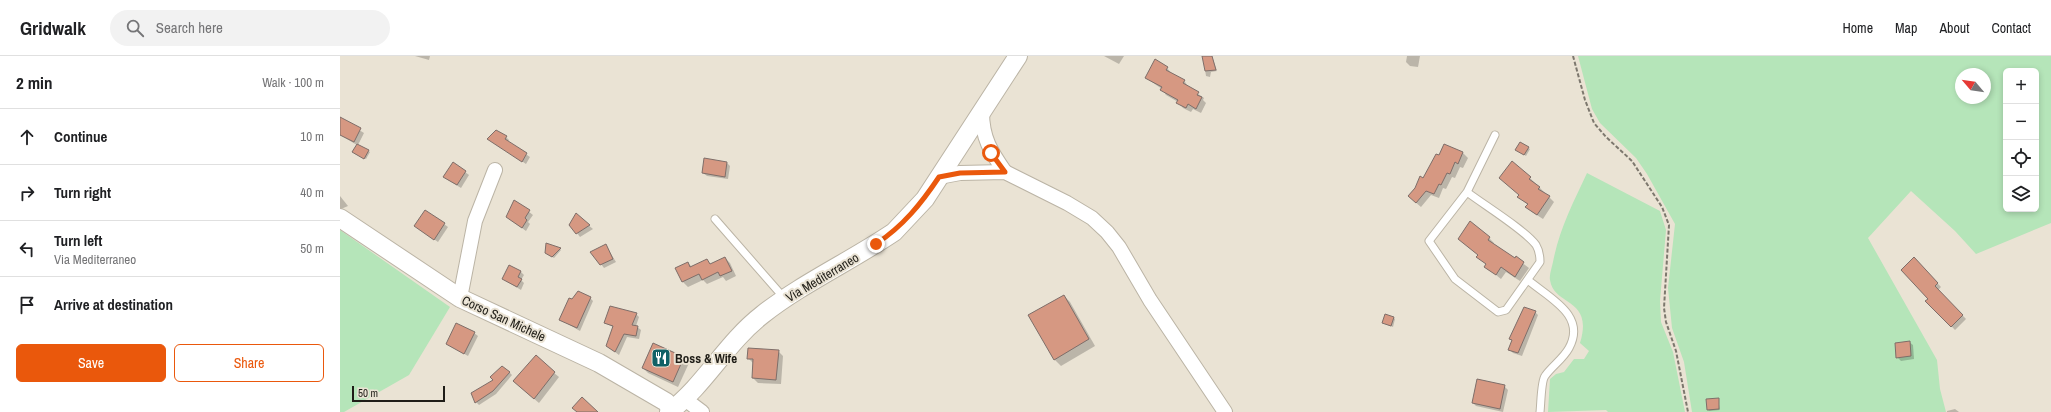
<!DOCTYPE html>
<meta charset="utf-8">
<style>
body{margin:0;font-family:"Archivo Narrow",sans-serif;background:#f2f2f2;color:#202124}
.controls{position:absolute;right:12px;top:12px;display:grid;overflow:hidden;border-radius:6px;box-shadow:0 2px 6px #0003}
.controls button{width:36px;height:36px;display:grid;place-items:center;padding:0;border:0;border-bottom:1px solid #e0e0e0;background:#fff;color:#202124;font:20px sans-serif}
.compass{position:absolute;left:1615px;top:12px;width:36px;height:36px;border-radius:50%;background:#fff;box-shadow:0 2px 6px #0003;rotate:299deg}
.scale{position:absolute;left:12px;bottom:10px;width:93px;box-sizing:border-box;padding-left:4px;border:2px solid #1f1d17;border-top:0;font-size:11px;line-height:14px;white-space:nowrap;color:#1f1d17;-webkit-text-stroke:3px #eae3d4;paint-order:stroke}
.stop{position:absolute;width:12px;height:12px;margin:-9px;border:3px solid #ea580c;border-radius:50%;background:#fff}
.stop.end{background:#ea580c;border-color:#fff;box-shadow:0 1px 4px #0008}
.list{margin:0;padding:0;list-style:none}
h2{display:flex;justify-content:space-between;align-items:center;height:52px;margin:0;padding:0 16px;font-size:17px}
h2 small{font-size:13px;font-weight:400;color:#757577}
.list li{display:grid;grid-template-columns:26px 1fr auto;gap:12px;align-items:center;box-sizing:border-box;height:56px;padding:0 16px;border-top:1px solid #e0e0e0}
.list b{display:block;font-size:15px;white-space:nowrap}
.list p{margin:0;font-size:13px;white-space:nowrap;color:#757577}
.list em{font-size:13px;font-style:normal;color:#757577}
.actions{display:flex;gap:8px;padding:12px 16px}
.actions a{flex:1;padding:9px 0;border:1px solid #ea580c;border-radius:6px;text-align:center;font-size:14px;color:#ea580c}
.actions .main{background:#ea580c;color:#fff}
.icon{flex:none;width:22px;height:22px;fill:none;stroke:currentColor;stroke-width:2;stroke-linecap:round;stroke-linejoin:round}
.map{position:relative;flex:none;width:1711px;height:356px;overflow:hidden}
header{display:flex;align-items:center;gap:24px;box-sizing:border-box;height:56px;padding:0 20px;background:#fff;border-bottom:1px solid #e0e0e0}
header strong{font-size:19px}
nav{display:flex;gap:22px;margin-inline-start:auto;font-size:14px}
.search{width:280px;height:36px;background:#f2f2f2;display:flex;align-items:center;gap:10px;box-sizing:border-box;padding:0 14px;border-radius:22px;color:#757577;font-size:15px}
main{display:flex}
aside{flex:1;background:#fff}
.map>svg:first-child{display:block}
</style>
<header>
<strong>Gridwalk</strong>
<div class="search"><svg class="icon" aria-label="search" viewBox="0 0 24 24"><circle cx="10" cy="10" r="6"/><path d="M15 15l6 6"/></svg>Search here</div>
<nav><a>Home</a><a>Map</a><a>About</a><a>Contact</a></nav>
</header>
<main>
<aside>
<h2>2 min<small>Walk · 100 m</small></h2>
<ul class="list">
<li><svg class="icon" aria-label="ahead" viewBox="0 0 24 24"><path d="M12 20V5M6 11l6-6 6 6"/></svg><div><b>Continue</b></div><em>10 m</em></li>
<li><svg class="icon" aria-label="right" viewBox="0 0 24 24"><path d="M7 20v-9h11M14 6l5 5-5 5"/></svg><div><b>Turn right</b></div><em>40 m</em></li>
<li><svg class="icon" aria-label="left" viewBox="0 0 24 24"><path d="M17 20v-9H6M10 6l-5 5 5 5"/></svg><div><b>Turn left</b><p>Via Mediterraneo</p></div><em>50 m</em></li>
<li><svg class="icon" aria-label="arrive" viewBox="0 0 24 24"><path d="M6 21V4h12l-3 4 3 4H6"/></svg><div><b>Arrive at destination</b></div></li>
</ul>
<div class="actions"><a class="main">Save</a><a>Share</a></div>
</aside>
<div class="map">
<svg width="1711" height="356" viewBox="0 0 1711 356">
<rect width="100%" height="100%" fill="#eae3d4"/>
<g fill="#b5e5b9" fill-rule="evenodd">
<path d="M1238,0H1711V167L1636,198L1615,175L1571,135L1528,182L1597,304L1600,333L1606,356H1352L1344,306L1332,272L1328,232L1335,168L1307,118L1296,102L1260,67L1252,53ZM1666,15H1696V153H1666ZM1621,18H1645V42H1621Z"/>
<path d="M1247,117L1320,155L1326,174L1320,245L1321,266L1333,296L1345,356H1268L1266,354L1208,356L1210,323L1216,318L1224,316L1234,303H1244L1249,295L1240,287C1254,241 1214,251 1210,224C1209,219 1212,211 1213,206C1219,174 1233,147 1247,117Z"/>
<path d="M0,174L110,251L69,319L4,356H0Z"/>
</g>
<g fill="#0003">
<path d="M75,0H90L89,4Z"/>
<path d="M764,0H784L779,8Z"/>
<path d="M863,0H872L877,15L871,16L870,21L866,20Z"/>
<path d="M1067,0H1080L1078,11L1070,10L1066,6Z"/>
<path d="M827,12L832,18L844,24L848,31L864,42L863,44L866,47L861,57L853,53L851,56L843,52L838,46L826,39L822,33L806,22Z"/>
<path d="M0,62L24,77L18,89L30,96L26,103L15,98L17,89L0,79Z"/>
<path d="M166,81L169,84L168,86L190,101L186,108L149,83Z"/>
<path d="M1104,89L1123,97L1128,102L1123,112L1120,111L1115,122L1112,121L1106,133L1103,132L1099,142L1091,139L1081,151L1074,145L1076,132L1099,100Z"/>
<path d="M1188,92L1190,93L1186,100L1177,94Z"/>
<path d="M387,107L390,110L388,123L367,120L363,117Z"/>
<path d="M125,116L129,119L121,132L108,124Z"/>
<path d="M1190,122L1214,146L1203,163L1192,156L1187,151L1188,149L1179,141L1180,139L1166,127Z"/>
<path d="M0,140L8,150L1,153L0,152Z"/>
<path d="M175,145L193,159L188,166L190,168L186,175L167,161Z"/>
<path d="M86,155L108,171L98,186L79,173Z"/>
<path d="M236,159L253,173L240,181L237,177Z"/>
<path d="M1131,167L1149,182L1154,187L1153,188L1175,204L1176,202L1189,212L1180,225L1166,216L1161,223L1146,211L1147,209L1138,201Z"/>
<path d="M207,188L220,193L221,194L214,202L207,198Z"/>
<path d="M266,190L276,206L264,212L261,208Z"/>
<path d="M385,202L390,207L396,220L386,225L383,221L367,228L363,224L348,231L343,226L348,207L352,211L367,204L371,209Z"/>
<path d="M1574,203L1601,231L1598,234L1626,263L1615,274L1587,245L1589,243Z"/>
<path d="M181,216L184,219L181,224L184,227L181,234L163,223Z"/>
<path d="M724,240L730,246L755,290L721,310L714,303Z"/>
<path d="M250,242L253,245L240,275L221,264Z"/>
<path d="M1195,256L1198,259L1182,300L1173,297L1170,294L1173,285L1170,283Z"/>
<path d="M296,258L299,261L296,270L301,274L299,283L287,281L279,299L267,290L273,271L265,267Z"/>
<path d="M1054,262L1055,263L1053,271L1045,268Z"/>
<path d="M134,277L138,280L128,300L107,288Z"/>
<path d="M1569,286L1573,289L1574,303L1561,305L1557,301Z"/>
<path d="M314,288L343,302L349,307L338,331L308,317L303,312Z"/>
<path d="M438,295L443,300L441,328L418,327L413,322V307L408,302Z"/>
<path d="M169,316L172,319L156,338L139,349L136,346L132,337Z"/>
<path d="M214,317L219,321L199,347L179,330Z"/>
<path d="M1164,330L1168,334L1163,356L1136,350L1133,347Z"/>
<path d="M1378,343L1380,354L1369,355L1368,354Z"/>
<path d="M1615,353L1619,356H1607V355Z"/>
</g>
<g fill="#d69882" stroke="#7e6e69">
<path d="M862,0H872L876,14L865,15Z"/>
<path d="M815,3L828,11L826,14L845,24L843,27L859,36L857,39L862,41L856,53L848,48L846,52L836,47L838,44L820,34L822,31L805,22Z"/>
<path d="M0,61L21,72L14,86L0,79Z"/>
<path d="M156,74L167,80L165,83L187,97L182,106L147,83Z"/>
<path d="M1180,86L1189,91L1184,99L1175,94Z"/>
<path d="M17,88L29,94L24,103L12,96Z"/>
<path d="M1104,88L1123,96L1118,108L1115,106L1110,118L1107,117L1101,129L1099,128L1094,138L1086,135L1076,147L1068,140L1075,132L1080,120L1083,122L1096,98L1099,99Z"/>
<path d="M364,102L387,106L385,121L362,117Z"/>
<path d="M1172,105L1191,121L1189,123L1200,131L1198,133L1210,140L1197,159L1185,151L1188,148L1177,141L1179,139L1159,122Z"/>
<path d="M113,106L126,115L117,129L103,121Z"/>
<path d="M174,144L190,154L185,162L187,164L182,172L166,161Z"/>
<path d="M85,154L105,167L94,184L74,170Z"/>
<path d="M236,157L250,169L236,178L229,169Z"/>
<path d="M1130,165L1150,181L1148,184L1175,202L1176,200L1184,206L1175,221L1161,211L1156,219L1144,211L1146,208L1136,201L1138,199L1118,183Z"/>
<path d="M206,187L221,192L212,201L205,197Z"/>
<path d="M266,188L273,203L260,209L250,196Z"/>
<path d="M385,201L392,215L380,220L378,216L362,224L359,218L342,226L335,212L348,206L350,211L367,203L370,208Z"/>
<path d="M1574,201L1598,227L1595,230L1623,259L1611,271L1585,245L1588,243L1561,214Z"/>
<path d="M169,209L181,215L178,221L182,223L177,231L162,223Z"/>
<path d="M238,235L251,241L237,272L219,264L229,242L232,243Z"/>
<path d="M724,239L749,283L714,304L688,259Z"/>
<path d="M270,250L297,257L292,269L298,270L296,280L284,278L275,296L266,290L273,270L264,267Z"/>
<path d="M1184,251L1196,255L1178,297L1168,294L1172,284L1169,283Z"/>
<path d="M1045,258L1054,261L1051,270L1042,267Z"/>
<path d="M116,267L135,276L124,298L106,288Z"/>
<path d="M1570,285L1571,300L1556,302L1555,287Z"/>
<path d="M313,287L344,301L333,326L302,312Z"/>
<path d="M408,292L439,294L436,324L412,322L413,303H407Z"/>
<path d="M196,299L215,316L194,343L173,325Z"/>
<path d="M162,310L170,316L153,335L135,347L131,337L153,324L150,321Z"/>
<path d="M1137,323L1165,329L1160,353L1132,347Z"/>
<path d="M242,341L258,356H237L232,352Z"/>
<path d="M1379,342V353L1367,354L1366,343Z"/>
</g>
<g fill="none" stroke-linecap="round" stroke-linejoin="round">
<g stroke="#bbb4a5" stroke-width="9">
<g id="service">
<path d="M1127,136C1144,149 1185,174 1196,189C1199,194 1200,200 1200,206L1166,254L1158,256L1115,223L1089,185L1127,136L1155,79"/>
<path d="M375,163L445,243"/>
<path d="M1188,224C1209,242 1247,259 1229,292C1223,303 1212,310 1205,320C1201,325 1201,348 1200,356"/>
</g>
</g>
<g stroke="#bbb4a5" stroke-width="16">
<g id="minor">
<path d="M642,56C642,82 651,96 665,116"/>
<path d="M599,121L620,117L665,116L727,147L752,162L767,176L779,191L810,244L885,356"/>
<path d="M120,242L135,165L155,114"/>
<path d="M346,344L362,356"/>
</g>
</g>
<g stroke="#bbb4a5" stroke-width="20">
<g id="tertiary">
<path d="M0,162L120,242L259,307L326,346L332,354"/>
<path d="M329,356C365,329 386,287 422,259C461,228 511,205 554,176L585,143L678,0"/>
</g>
</g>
<path stroke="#7d786e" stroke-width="2" stroke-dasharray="4 2" stroke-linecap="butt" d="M1233,0L1245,44L1254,67L1266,81L1292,105L1322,151L1329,169L1324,252L1326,266L1336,295L1348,356"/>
<use href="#service" stroke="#fff" stroke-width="7"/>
<use href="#minor" stroke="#fff" stroke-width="14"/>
<use href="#tertiary" stroke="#fff" stroke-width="18"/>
</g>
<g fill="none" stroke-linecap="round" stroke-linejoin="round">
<path stroke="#ea580c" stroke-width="5" d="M536,188C563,170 581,148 599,121L620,117L665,116L651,97"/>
</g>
<defs>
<g id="restaurant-square" transform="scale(1)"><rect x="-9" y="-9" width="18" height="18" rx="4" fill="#106166" stroke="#eae3d4"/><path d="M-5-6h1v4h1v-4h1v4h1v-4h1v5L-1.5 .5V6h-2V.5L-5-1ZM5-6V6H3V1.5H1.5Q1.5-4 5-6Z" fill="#fff"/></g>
</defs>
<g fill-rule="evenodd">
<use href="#restaurant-square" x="321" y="302"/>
</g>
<g text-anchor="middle" stroke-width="4" stroke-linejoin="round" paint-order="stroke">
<g font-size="13" fill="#1f1d17" stroke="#eae3d4">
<text transform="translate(482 221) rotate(-31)" y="5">Via Mediterraneo</text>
<text transform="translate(164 262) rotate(25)" y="5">Corso San Michele</text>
</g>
<g font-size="13" font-weight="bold" fill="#1f1d17" stroke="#eae3d4" text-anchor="start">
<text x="335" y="307">Boss &amp; Wife</text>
</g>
</g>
</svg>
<div class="controls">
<button>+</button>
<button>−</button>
<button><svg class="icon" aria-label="locate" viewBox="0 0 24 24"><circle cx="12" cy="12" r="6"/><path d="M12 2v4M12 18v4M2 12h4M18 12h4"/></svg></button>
<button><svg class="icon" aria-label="layers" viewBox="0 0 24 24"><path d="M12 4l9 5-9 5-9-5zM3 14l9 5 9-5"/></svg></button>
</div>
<svg class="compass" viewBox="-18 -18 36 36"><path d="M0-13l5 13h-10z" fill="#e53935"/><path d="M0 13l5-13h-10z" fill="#757577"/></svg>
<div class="scale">50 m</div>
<div class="stop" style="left:651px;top:97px"></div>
<div class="stop end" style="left:536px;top:188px"></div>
</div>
</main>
